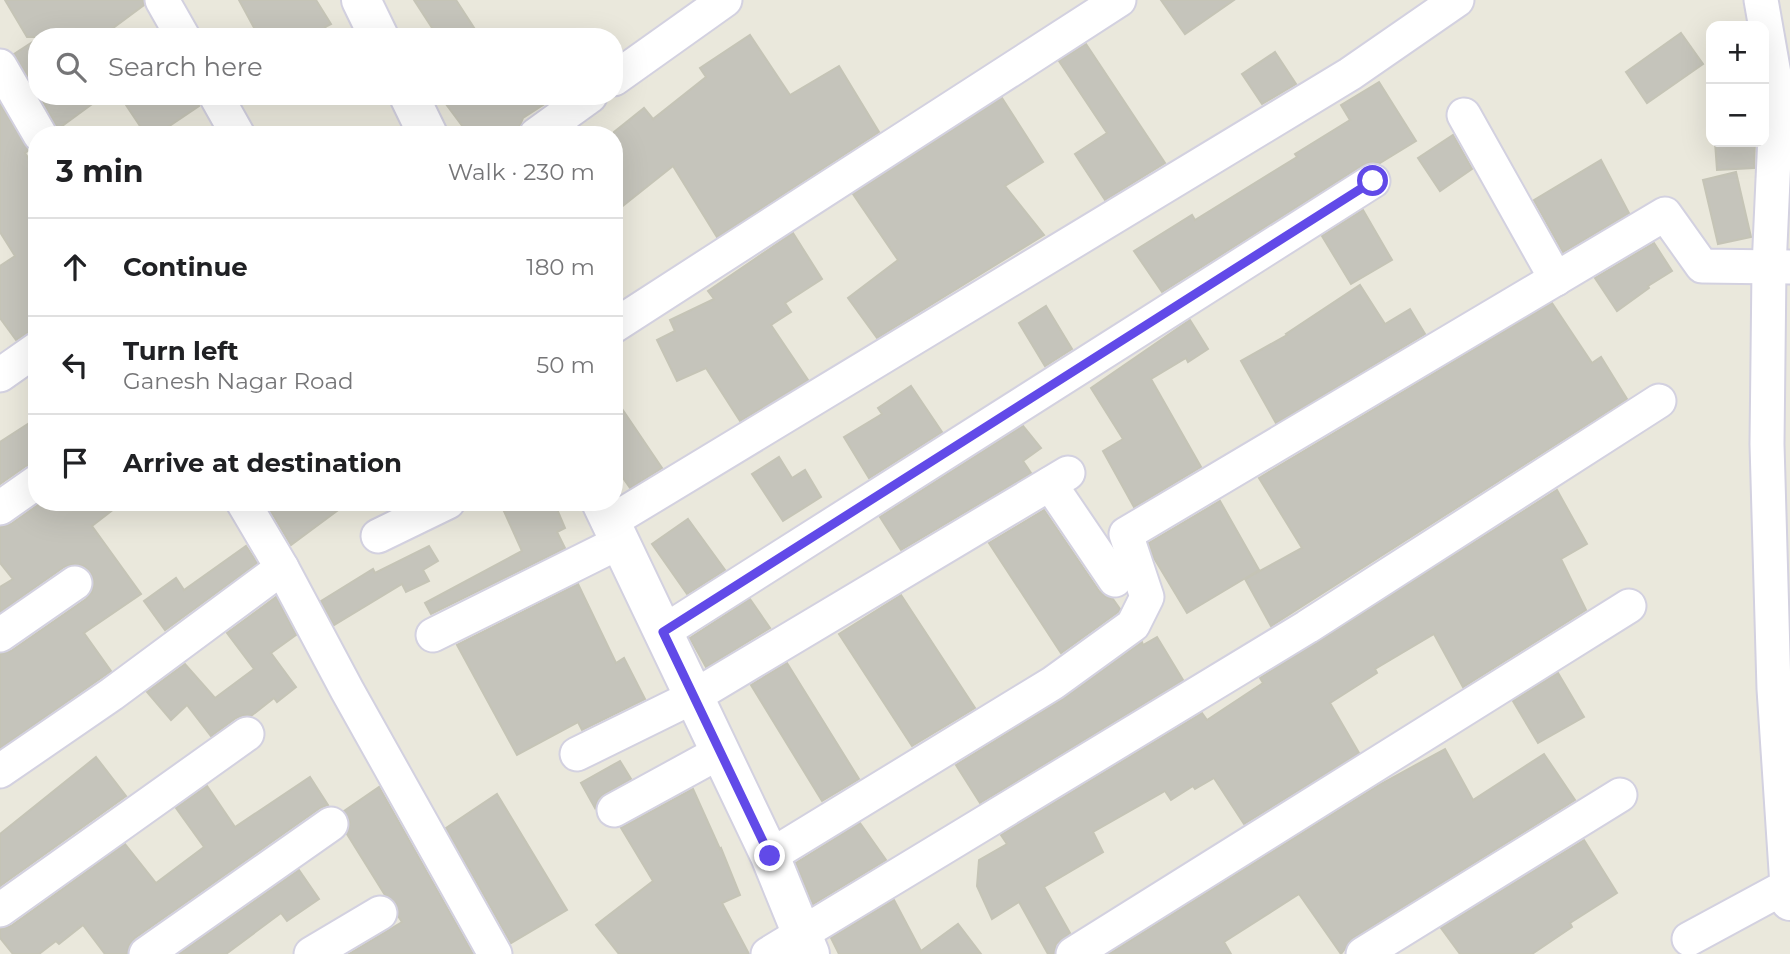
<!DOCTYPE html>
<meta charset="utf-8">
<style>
body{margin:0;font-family:Montserrat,sans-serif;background:#f2f2f2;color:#202124}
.controls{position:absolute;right:21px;top:21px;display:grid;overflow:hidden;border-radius:14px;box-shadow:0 7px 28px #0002}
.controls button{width:63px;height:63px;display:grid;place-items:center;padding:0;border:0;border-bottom:2px solid #e0e0e0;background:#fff;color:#202124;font:35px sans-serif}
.stop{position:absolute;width:21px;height:21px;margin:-16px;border:5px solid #614ae8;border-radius:50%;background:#fff}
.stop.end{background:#614ae8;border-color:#fff;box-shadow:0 2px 7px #0008}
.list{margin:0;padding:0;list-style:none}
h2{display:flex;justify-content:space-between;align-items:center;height:91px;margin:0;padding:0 28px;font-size:30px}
h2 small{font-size:23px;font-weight:400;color:#757577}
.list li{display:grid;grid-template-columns:46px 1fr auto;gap:21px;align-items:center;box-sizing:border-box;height:98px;padding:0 28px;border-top:2px solid #e0e0e0}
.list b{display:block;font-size:26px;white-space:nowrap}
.list p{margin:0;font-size:23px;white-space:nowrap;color:#757577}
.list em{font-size:23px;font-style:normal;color:#757577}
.icon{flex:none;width:38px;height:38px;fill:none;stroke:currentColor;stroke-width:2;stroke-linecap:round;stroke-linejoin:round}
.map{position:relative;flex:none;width:1790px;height:954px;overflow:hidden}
.search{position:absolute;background:#fff;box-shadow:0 7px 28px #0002;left:28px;top:28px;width:595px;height:77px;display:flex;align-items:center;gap:18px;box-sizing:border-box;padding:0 24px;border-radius:28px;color:#757577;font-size:26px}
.panel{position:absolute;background:#fff;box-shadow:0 7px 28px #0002;left:28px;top:126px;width:595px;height:385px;border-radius:28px}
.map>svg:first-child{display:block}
</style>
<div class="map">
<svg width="1790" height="954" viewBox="0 0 1790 954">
<rect width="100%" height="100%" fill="#eae8dc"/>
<g fill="#c5c4bb" stroke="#c5c4b6" stroke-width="2">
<path d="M5,0H143L144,5L101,37H27Z"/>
<path d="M239,0H316L331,24L325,27L330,37H259Z"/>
<path d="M414,0H456L480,37H438Z"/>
<path d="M1161,0H1234L1185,34Z"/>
<path d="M1681,33L1703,64L1647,103L1626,72Z"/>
<path d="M750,35L790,95L839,66L879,132L717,237L673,166L614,213V132L644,108L653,119L706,77L700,68Z"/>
<path d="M37,39V91L14,54Z"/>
<path d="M1086,44L1165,163L1105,200L1075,154L1107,133L1059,61Z"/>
<path d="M1275,52L1296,84L1262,104L1242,74Z"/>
<path d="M1379,82L1416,141L1380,163L1372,162L1363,165L1162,292L1134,251L1192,215L1195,220L1297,157L1295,154L1350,120L1341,105Z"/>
<path d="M40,96H103L58,129Z"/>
<path d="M120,96H197L199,106L156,135H146Z"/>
<path d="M440,96H557L523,118L518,130L511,135H469Z"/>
<path d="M1002,98L1043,162L1005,186L1044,235L877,338L848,298L898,260L853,194Z"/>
<path d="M0,104L29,150L25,153L37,171V330L27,333L16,340L0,318V266L15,256L0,232Z"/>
<path d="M1453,135L1472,169L1440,191L1418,158Z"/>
<path d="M1715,142H1755L1754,168L1717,170Z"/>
<path d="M1601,160L1629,213L1563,252L1534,200Z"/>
<path d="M1736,172L1751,237L1718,244L1703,180Z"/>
<path d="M1363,210L1392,260L1351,284L1322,236Z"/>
<path d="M793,233L822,279L785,303L791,312L771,325L808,380L740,421L706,368L677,381L657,340L675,331L670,320L714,299L708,291Z"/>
<path d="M1654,243L1672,271L1648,286L1649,288L1617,311L1595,278Z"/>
<path d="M1360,285L1385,324L1410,309L1425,334L1276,423L1241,361L1287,335L1286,334Z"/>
<path d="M1552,303L1592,363L1601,357L1627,399L1271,626L1245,579L1302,548L1259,478Z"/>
<path d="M1046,306L1072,349L1045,366L1019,323Z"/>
<path d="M1190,320L1208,349L1188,362L1186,358L1151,379L1201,467L1134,507L1103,451L1123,439L1091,388Z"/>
<path d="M911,386L942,432L869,478L844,437L882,414L878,408Z"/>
<path d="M614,397L662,468L630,488L614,465Z"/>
<path d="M37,418V463L26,466L0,484V442Z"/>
<path d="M1023,426L1041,448L1023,461L1031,473L901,550L880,517Z"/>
<path d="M779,457L792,478L805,470L821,497L783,521L752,474Z"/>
<path d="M1557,490L1587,544L1561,559L1586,610L1463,687L1434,634L1375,669L1377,673L1330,703L1359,753L1244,824L1214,778L1195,789L1193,786L1171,800L1165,791L1093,832L1103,852L1044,887L1070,933L1056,944L1054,954H1048L1019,902L992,919L977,886L979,860L1007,844L1001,835L1202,713L1207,720L1263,683L1260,678Z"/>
<path d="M1220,501L1259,570L1187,613L1154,558L1149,543Z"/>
<path d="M42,502H123L92,526L141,594L84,633L111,671L0,748V654L11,651L86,599L92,592L94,582L91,573L84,566L73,564L64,567L0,612V587L13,579L0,563V527L11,524Z"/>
<path d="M276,502H349L291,545L269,508Z"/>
<path d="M518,502H554L565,528L557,532L565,548L431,614L425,603L522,551L503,509Z"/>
<path d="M1044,510L1099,591L1106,597L1113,599L1120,609L1118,612L1061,653L989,543Z"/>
<path d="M688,519L725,570L687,594L652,544Z"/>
<path d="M246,546L257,563L165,630L144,601L176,578L184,590Z"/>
<path d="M429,546L438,561L423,570L429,581L406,592L402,584L334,625L321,601L373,569L375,573Z"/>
<path d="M578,584L616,663L624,658L645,699L582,730L578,722L517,755L457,645Z"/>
<path d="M901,595L975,708L912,746L839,634Z"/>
<path d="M276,597L296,635L271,653L296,687L277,702L274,698L251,716L244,715L236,718L211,736L187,705L171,720L147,692L185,664L215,698L254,669L227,633Z"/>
<path d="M750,599L770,628L706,667L690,638Z"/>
<path d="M1157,637L1183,680L980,803L956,765L1063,699L1142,642L1143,645Z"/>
<path d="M787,663L859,779L822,801L751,685Z"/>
<path d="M1558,673L1584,717L1538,743L1513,701Z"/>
<path d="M1445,749L1473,800L1544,754L1575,800L1353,938L1341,954L1299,894L1224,942L1231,954H1109L1379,785Z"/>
<path d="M96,757L126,796L0,886V834Z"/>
<path d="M620,761L631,779L604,794L598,799L595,808L581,783Z"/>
<path d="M310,777L328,805L320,808L135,938L129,945L127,954H105L83,925L59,944L56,941L39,954H13L0,938V929L11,926L125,844L156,883L204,847L176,808L207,786L235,827Z"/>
<path d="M379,787L473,954H349L402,922L398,916L396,903L385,895L347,834L350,822L344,811Z"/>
<path d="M693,789L720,849L721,848L740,895L722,903L749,954H619L596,925L653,881L621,828Z"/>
<path d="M497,794L567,910L511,943L446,828Z"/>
<path d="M860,823L886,860L813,904L796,863Z"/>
<path d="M1584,840L1617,893L1570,923L1572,927L1532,954H1460L1441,928Z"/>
<path d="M299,870L319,899L287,921L281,913L226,954H179Z"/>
<path d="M894,900L921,951L958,924L981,954H839L831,938Z"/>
</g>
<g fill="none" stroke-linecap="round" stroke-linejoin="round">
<g stroke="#d3d1e0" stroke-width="37">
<g id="minor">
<path d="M162,0L183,37"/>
<path d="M0,66L40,135"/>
<path d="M614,79L725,0"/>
<path d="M216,96L238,135"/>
<path d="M1464,115L1556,279"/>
<path d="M536,135L590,96"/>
<path d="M614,326L1119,0"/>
<path d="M0,375L37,349"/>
<path d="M1050,484L1115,580"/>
<path d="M243,502L282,568L347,690L495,954"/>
<path d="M0,508L37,482"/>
<path d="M610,522L1350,74L1457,0"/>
<path d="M378,536L448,502"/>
<path d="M663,632L1373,181"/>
<path d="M0,635L75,583"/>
<path d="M433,635L620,542"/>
<path d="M577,754L693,697L1068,473"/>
<path d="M0,771L112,694L282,568"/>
<path d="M614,810L720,752"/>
<path d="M770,856L1053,683L1133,625L1147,597L1126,534L1665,214L1702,266L1790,267"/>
<path d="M0,910L247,734"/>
<path d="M1689,939L1787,886L1774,689L1767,444L1769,268L1777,91L1761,0"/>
<path d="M146,954L331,824"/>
<path d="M311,954L380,913"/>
<path d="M768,954L1307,627L1659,401"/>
<path d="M1073,954L1629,606"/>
<path d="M1363,954L1620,795"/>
</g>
</g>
<g stroke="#d3d1e0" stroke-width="42">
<g id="tertiary">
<path d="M361,0L379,37"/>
<path d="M409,96L428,135"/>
<path d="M601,502L770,856L810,954"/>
<path d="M1790,885L1787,886L1790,901"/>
</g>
</g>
<use href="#minor" stroke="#fff" stroke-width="33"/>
<use href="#tertiary" stroke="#fff" stroke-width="38"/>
</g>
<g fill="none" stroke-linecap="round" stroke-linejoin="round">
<path stroke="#614ae8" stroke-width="9" d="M770,856L663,632L1373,181"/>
</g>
</svg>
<div class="controls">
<button>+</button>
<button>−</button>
</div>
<div class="stop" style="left:1373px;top:181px"></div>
<div class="stop end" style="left:770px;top:856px"></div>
<div class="search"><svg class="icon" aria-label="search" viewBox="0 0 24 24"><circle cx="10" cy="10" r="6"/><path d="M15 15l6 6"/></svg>Search here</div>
<section class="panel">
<h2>3 min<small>Walk · 230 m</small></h2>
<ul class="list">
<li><svg class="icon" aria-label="ahead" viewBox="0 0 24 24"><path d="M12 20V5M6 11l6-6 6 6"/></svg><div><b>Continue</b></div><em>180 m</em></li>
<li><svg class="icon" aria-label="left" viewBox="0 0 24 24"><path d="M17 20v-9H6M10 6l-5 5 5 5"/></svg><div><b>Turn left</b><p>Ganesh Nagar Road</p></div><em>50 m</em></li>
<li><svg class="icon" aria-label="arrive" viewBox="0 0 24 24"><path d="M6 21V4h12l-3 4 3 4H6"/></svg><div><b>Arrive at destination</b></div></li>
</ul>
</section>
</div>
